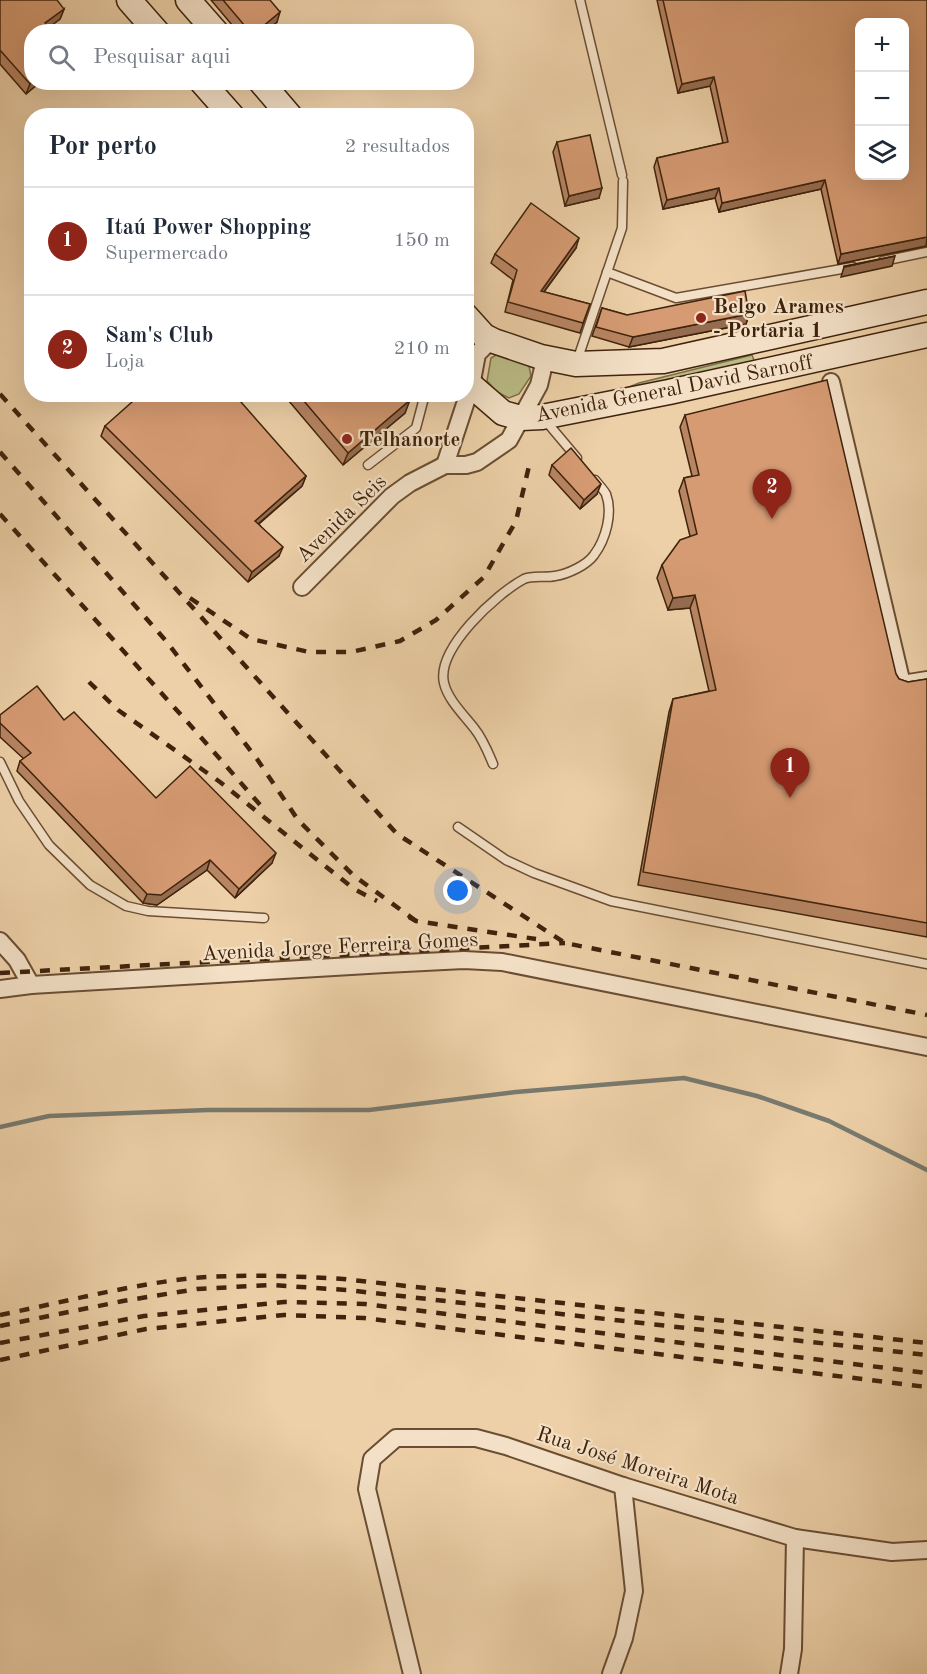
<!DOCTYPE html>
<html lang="pt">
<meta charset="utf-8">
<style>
body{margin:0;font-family:"Old Standard TT",serif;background:#f6f6f7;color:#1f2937}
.controls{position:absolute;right:18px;top:18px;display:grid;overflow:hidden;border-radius:12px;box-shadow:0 6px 24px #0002}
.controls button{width:54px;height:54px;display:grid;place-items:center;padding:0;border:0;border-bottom:2px solid #e0e1e3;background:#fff;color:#1f2937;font:30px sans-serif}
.you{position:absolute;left:458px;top:891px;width:21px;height:21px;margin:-15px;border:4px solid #fff;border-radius:50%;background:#1a73e8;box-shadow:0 0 0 9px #1a73e833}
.badge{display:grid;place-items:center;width:39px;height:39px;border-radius:50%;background:#8f2418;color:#fff;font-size:20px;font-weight:700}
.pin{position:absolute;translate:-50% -50px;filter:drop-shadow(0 2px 3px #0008)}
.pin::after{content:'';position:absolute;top:32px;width:21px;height:18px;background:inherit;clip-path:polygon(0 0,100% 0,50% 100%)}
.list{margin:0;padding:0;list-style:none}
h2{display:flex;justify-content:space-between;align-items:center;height:78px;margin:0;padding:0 24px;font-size:26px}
h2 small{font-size:20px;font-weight:400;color:#747a83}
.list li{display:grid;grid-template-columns:39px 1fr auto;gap:18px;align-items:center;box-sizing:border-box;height:108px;padding:0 24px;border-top:2px solid #e0e1e3}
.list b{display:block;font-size:22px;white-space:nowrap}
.list p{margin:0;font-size:20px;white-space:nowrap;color:#747a83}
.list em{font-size:20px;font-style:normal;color:#747a83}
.icon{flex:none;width:33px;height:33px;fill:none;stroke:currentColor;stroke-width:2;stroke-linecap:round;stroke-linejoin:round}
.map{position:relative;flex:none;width:927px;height:1674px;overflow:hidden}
.search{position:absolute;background:#fff;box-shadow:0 6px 24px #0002;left:24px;top:24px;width:450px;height:66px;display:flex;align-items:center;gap:15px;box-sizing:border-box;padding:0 21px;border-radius:24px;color:#747a83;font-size:22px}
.panel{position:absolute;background:#fff;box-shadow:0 6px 24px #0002;left:24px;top:108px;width:450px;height:294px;border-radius:24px}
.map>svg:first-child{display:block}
</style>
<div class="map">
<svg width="927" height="1674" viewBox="0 0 927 1674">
<rect width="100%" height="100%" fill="#edd0a8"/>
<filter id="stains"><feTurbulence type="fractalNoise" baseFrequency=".00333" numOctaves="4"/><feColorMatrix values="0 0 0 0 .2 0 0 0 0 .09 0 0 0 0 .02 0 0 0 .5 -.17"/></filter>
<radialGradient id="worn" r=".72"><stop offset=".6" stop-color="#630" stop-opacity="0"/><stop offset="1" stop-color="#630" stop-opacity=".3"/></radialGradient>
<g fill="#babb86" stroke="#7c6f49" stroke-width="1.5">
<path d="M501,352L528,361L531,376L519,394L509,398L497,392L487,381L491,358Z"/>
<path d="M752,355L757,368L609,395L639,383Z"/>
</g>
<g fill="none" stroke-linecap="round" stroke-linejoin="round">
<path stroke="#787a70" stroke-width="4.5" d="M0,1127L49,1116L208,1110H369L516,1092L684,1078L757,1096L829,1121L927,1170"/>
<g stroke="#6a4e33" stroke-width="11">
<g id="lane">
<path d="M580,0L622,175"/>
<path d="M883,261L927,252"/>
<path d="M607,272L676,298L853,267"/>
<path d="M577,361L622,228L623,181"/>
<path d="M545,420L577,458"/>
<path d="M368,465L416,428L425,394"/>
<path d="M0,762L19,801L49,845L90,885L126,906L148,911L264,918"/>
<path d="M493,764C488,752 483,739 474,728C464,715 448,700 444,683C436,649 496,594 524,579C532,575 545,578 555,576C568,574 587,565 594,555C606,539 613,513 606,494C603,489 598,484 595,480"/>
<path d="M458,827L506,860L534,873L611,901L927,964"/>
</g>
</g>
<g stroke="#6a4e33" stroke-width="20">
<g id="street">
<path d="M831,382L902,684L927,680"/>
<path d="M445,465L471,386L477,354L485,346L494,341"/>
<path d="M302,587L392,496L410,483L445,465H466L477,462L509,440L539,385L543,368L541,357"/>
<path d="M0,941L17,960L31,985"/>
<path d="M0,989L31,985L385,964L464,960L502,962L927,1047"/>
<path d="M412,1674L367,1489L372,1459L396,1438H476L506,1446L623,1486L795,1538L892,1552L927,1550"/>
<path d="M611,1674L624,1638L634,1591L623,1486"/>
<path d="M789,1674L793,1649L795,1538"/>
</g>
</g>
<g stroke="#3f230c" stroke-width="27">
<g id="secondary">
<path d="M129,0L157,32"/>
<path d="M188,0L216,32"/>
<path d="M202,82L232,116"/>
<path d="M261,82L290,116"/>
<path d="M466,316L484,336L494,341L541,357L576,364L663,361L927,302"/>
<path d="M466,381L503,413L521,418L542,417L669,392L927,335"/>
</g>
</g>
<use href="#lane" stroke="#f3e0c6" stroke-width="8"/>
<use href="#street" stroke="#f3e0c6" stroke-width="16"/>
<use href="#secondary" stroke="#f3e0c6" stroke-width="24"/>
<g stroke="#3f230c" stroke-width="4.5" stroke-dasharray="10 10" stroke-linecap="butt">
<path d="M0,394L397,834L565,943L927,1015"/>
<path d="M0,452L166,641L257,759L298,820L353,875L416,921"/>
<path d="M0,514L191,726L262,807"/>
<path d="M190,598L251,639L309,652H351L400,641L436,620L484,577L516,521L529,466"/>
<path d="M89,682L118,710L220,782L354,889L377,901"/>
<path d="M409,917L416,921L536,939"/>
<path d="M0,973L565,943"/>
<path d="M0,1315C64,1302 128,1285 193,1278C243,1274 293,1276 343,1279L927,1343"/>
<path d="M0,1326L123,1301L197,1289L271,1285L347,1290L927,1355"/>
<path d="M0,1343L144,1316L284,1302L365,1304L927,1373"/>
<path d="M0,1360L146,1329L284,1315L364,1318L927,1387"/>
</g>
</g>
<g fill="#b88563" stroke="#3f230c" stroke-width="1.5">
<path d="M0,0L64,9L60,19L49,27L32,82H40L26,94L0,64Z"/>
<path d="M211,0H270L277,22L265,32H238Z"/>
<path d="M657,0H927V246L838,264L821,189L719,212L715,198L663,209L654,167L657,158L723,143L710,86L678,93Z"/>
<path d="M557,142L599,198L565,206L553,152Z"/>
<path d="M576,248L544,292L590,304L580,333L505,312L513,280L491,263L495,254Z"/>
<path d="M602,308L627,315L749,314L746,324L629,347L592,336Z"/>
<path d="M283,394H411L405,413L343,465Z"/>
<path d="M685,415L896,674L899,679L908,682L927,679V937L638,885L669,712L673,699L709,691L690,608L668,610L657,578L662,565L690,536L679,491L684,478L692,476L680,427Z"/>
<path d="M105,426L306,476L302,486L259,524L279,556L248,582L101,436Z"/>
<path d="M552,465L597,494L580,509L549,475Z"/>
<path d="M0,715L64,720L156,798L272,863L235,898L207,870L157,905L143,903L17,771L20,761L24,759L0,737Z"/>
</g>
<g fill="#966c50" stroke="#3f230c" stroke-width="1.5">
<path d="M64,9L60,19L43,32L45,23Z"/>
<path d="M280,12L277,22L265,32H256Z"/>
<path d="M714,77L710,86L678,93L682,84Z"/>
<path d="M32,82H40L26,94L30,84Z"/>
<path d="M825,180L821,189L719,212L722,203Z"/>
<path d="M602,188L599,198L565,206L569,196Z"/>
<path d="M719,188L715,198L663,209L667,200Z"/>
<path d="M927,237L926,246L838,264L841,254Z"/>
<path d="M579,238L576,248L537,301L541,291Z"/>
<path d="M895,256L892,266L841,277L844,267Z"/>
<path d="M749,314L746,324L629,347L633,337Z"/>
<path d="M410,400L405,413L343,465L348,453Z"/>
<path d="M306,476L302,486L251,530L255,521Z"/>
<path d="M601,484L597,494L580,509L584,500Z"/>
<path d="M283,547L279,556L248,582L252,572Z"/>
<path d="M695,595L690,608L668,610L673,598Z"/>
<path d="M276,853L272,863L235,898L239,889Z"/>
<path d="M210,860L207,870L157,905L143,903L147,894Z"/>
</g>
<g fill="#d69b73" stroke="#3f230c" stroke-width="1.5" fill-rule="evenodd">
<path d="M0,0H57L64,9L45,23L52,32H32V82L30,84L0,50Z"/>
<path d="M223,0H270L280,12L256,32H250Z"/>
<path d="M663,0H927V237L841,254L825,180L722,203L719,188L667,200L657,158L728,142L714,77L682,84ZM860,22H904V176H860Z"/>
<path d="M590,135L602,188L569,196L557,142Z"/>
<path d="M531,203L579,238L541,291L590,304L583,323L508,302L517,270L495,254Z"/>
<path d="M895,256L844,267V266Z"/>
<path d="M745,291L749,314L633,337L596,327L602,308L627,315Z"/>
<path d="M827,380L896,674L899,679L908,682L927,679V923L643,872L673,699L716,690L695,595L673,598L662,565L680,540L697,534L684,478L699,475L685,415Z"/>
<path d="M141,394H234L306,476L255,521L283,547L252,572L105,426Z"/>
<path d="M298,394H411L410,400L348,453Z"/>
<path d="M571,448L601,484L584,500L552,465Z"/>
<path d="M37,686L64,720L74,712L156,798L190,766L276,853L239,889L210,860L161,895L147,894L20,761L31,753L0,723V715Z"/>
</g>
<g fill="#8f2418" stroke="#f3e0c6" stroke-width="2">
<circle cx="701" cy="318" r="6"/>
<circle cx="347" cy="439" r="6"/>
</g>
<g text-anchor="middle" stroke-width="4.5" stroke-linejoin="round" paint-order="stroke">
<g font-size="21" font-weight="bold" fill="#3f230c" stroke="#f3e0c6" text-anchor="start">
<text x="713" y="313">Belgo Arames<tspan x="713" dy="24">- Portaria 1</tspan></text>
<text x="359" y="446">Telhanorte</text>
</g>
<g font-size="21" fill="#3f230c" stroke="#f3e0c6">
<text transform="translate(674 388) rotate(-11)" y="7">Avenida General David Sarnoff</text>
<text transform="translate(341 518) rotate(-44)" y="7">Avenida Seis</text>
<text transform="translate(340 946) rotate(-3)" y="7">Avenida Jorge Ferreira Gomes</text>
<text transform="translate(638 1465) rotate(18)" y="7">Rua José Moreira Mota</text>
</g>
</g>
<rect width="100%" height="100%" filter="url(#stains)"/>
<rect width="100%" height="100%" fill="url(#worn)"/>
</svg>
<div class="controls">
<button>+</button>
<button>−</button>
<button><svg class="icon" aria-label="layers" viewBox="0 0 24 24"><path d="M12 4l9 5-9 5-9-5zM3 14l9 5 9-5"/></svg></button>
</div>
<div class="you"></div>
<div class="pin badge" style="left:790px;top:798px">1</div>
<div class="pin badge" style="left:772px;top:519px">2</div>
<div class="search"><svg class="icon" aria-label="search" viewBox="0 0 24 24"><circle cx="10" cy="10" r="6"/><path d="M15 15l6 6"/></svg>Pesquisar aqui</div>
<section class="panel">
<h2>Por perto<small>2 resultados</small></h2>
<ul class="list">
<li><span class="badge">1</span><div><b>Itaú Power Shopping</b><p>Supermercado</p></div><em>150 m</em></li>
<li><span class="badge">2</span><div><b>Sam's Club</b><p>Loja</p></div><em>210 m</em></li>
</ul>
</section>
</div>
